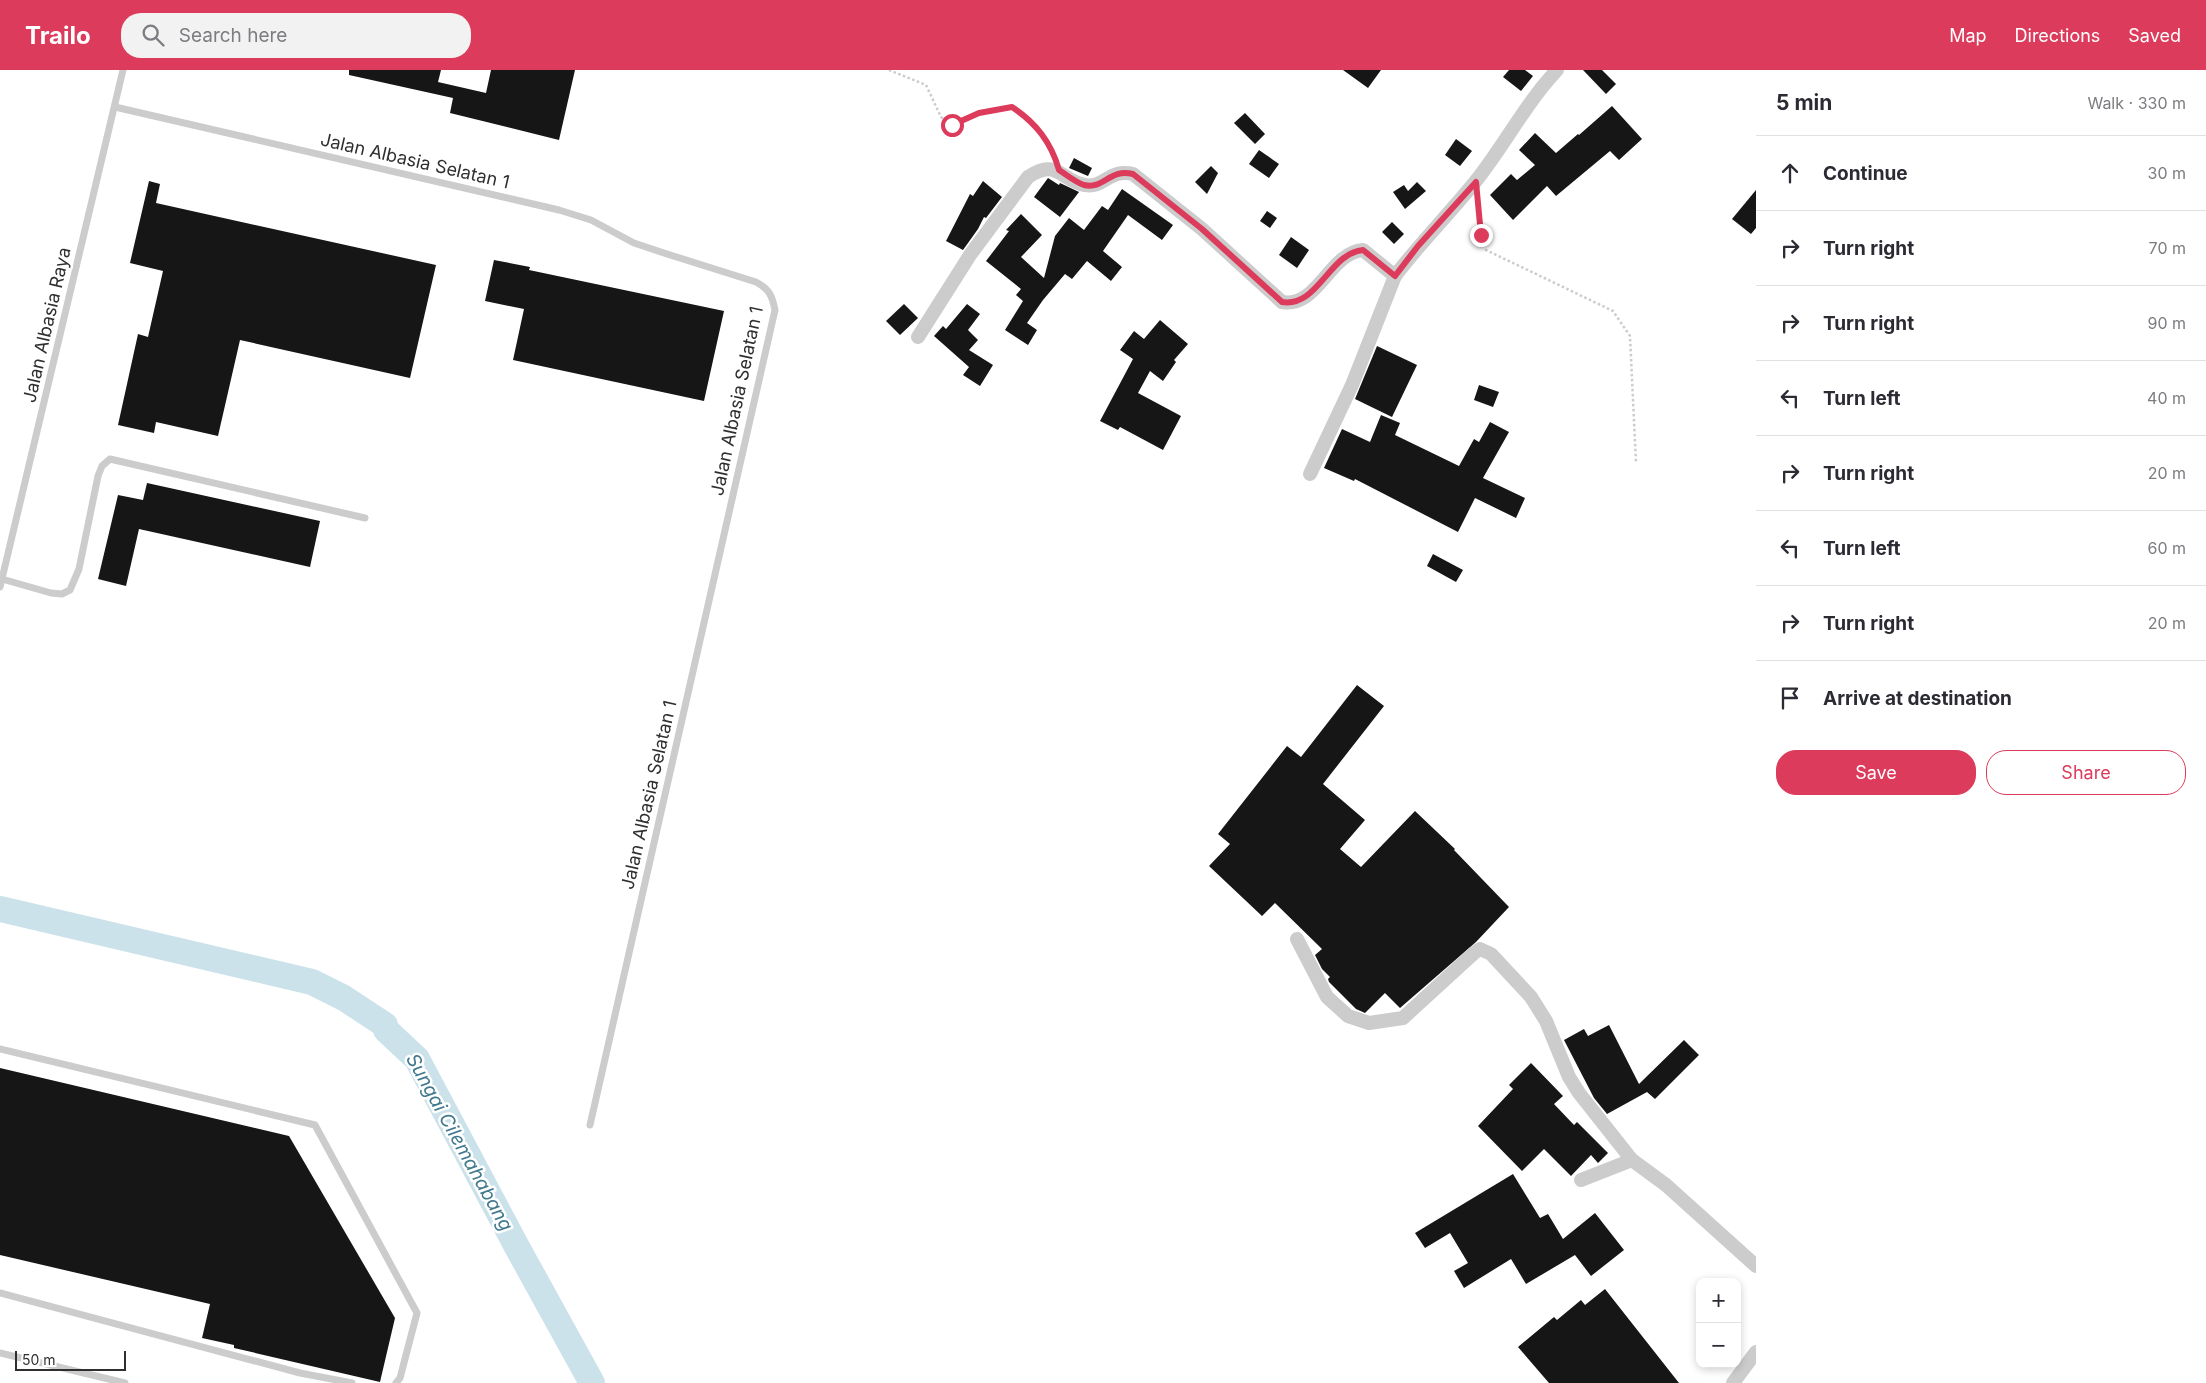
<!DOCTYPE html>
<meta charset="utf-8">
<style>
body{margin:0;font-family:Inter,sans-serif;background:#f2f2f3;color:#2b2b33}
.controls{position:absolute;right:15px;bottom:15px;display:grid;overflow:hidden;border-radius:10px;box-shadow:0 2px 8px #0003}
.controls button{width:45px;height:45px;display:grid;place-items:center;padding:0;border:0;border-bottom:1px solid #e1e1e2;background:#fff;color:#2b2b33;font:25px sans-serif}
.scale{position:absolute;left:15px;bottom:12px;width:111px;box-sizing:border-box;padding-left:5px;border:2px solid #2f2f2f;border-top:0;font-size:14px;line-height:18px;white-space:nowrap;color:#2f2f2f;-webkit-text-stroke:4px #fff;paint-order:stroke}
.stop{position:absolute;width:15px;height:15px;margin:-11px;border:4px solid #dc3b5b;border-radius:50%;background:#fff}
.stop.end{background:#dc3b5b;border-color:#fff;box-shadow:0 1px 5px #0008}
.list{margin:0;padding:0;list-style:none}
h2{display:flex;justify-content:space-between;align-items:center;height:65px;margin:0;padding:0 20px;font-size:21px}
h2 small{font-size:16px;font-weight:400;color:#7c7c81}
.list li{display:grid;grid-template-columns:32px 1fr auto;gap:15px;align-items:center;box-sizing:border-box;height:75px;padding:0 20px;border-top:1px solid #e1e1e2}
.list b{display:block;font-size:19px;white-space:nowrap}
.list em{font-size:16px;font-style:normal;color:#7c7c81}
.actions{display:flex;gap:10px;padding:15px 20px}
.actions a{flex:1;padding:11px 0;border:1px solid #dc3b5b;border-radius:20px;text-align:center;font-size:18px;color:#dc3b5b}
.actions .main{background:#dc3b5b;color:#fff}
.icon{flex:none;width:28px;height:28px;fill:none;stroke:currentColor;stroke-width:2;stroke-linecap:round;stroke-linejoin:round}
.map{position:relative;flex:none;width:1756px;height:1313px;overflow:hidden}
header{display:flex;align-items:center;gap:30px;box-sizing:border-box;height:70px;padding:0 25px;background:#dc3b5b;color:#fff}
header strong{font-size:24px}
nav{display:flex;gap:28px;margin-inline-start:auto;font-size:18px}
.search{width:350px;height:45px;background:#f2f2f3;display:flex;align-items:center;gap:12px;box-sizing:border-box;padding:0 18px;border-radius:20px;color:#7c7c81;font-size:19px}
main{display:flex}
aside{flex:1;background:#fff}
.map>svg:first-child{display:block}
</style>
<header>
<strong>Trailo</strong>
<div class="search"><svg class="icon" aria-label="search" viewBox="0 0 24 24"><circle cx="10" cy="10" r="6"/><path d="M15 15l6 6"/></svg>Search here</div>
<nav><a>Map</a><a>Directions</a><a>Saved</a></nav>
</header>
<main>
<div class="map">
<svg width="1756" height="1313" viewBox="0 0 1756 1313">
<rect width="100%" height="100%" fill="#fff"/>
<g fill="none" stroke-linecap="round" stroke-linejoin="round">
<path stroke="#cbe2ea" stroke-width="26" d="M0,839L312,912L344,928L385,955L386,960L417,989L517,1177L592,1313"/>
</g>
<g fill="#161616">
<path d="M349,0H441L438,12L486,23L491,0H575L559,70L450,43L453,28L349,5Z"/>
<path d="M1343,0H1381L1368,18Z"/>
<path d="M1509,0H1525L1533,6L1521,21L1503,7Z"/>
<path d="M1583,0H1602L1616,14L1606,24Z"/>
<path d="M1612,36L1642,69L1619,90L1610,81L1556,126L1547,116L1513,150L1490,125L1511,104L1517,110L1535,95L1519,80L1535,63L1556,83L1578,64L1579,65Z"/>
<path d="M1245,43L1265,64L1255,74L1234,53Z"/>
<path d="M1456,69L1472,81L1460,96L1445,85Z"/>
<path d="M1259,80L1279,94L1269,108L1249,94Z"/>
<path d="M1074,88L1092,98L1088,106L1069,98Z"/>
<path d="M1211,96L1218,103L1207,124L1195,112Z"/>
<path d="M1048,108L1059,115L1060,113L1079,122L1060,147L1034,127Z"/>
<path d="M149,111L160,114L156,133L436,195L410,308L240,270L218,366L156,352L154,363L118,355L138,264L148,267L163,201L130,193Z"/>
<path d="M983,111L1002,127L986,148L984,147L978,159L963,180L946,171L970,124L973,126Z"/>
<path d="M1417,112L1426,121L1405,139L1393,122L1404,115L1408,121Z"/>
<path d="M1122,119L1173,155L1162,170L1128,145L1103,181L1122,197L1111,211L1087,191L1072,209L1065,204L1043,230L1027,253L1037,260L1028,275L1005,260L1023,231L1016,225L1021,219L986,191L1009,161L1006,160L1021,144L1042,165L1021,187L1044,208L1055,166L1069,148L1084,160L1102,136L1108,140Z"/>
<path d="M1756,120V158L1751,164L1732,149Z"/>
<path d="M1267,141L1277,148L1270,158L1260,151Z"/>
<path d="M1392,152L1404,164L1394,174L1382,162Z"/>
<path d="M1291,167L1309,180L1297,198L1279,185Z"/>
<path d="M494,190L530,197L529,200L724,241L704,331L513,290L524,239L485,231Z"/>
<path d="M904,234L918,248L900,265L886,251Z"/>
<path d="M967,234L980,244L968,260L978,270L969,280L993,295L980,316L963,305L969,297L934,266L943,256L946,259Z"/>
<path d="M1160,250L1188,274L1174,290L1176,292L1163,311L1150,301L1138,323L1181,346L1163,380L1120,357L1118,360L1100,351L1133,289L1120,280L1134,261L1144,269Z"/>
<path d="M1377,276L1417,295L1392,347L1355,329Z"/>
<path d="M1479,315L1499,322L1493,337L1474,330Z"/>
<path d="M1381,345L1400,353L1395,365L1459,396L1474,369L1479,372L1490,352L1509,362L1483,408L1525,428L1516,448L1475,428L1458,462L1355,409L1354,411L1324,398L1342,359L1370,372Z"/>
<path d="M147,413L320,451L310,497L139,459L126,516L98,509L118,425L143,430Z"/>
<path d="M1433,484L1463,500L1456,512L1427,496Z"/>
<path d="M1357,615L1384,636L1323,714L1365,750L1340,779L1361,797L1415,741L1455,779L1454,780L1509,837L1476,872L1400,938L1385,923L1365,943L1356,939L1329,912L1328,909L1330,907L1322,899L1315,885L1322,879L1275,833L1262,846L1209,796L1230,774L1218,764L1287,676L1301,687Z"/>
<path d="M1609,955L1639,1014L1684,970L1699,985L1655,1029L1647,1022L1607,1044L1594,1028L1564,970L1584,959L1588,966Z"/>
<path d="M1531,993L1563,1026L1554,1034L1574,1055L1577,1052L1608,1083L1598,1093L1591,1085L1571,1106L1544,1079L1522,1101L1478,1056L1513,1019L1509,1015Z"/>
<path d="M0,998L289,1066L395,1248L380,1312L234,1278V1275L202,1268L210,1234L0,1185Z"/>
<path d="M1513,1104L1540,1148L1548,1144L1563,1169L1595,1143L1624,1180L1591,1206L1575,1185L1526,1214L1511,1189L1464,1218L1454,1201L1468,1193L1450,1163L1425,1178L1415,1163Z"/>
<path d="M1605,1219L1679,1313H1549L1518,1277L1554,1247L1557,1250L1581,1230L1585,1235Z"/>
</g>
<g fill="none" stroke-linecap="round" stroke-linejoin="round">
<g stroke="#ccc" stroke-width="2.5" stroke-dasharray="2.5 2.5" stroke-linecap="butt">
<path d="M889,0L926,15L941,47L952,55L979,43L1012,37L1030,49L1054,86"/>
<path d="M1478,130L1481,165L1486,180L1613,241L1630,266L1636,393"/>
</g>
<g stroke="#ccc" stroke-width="7">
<path d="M115,37L559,140L591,150L634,173L667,184L756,212C769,219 772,225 775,240L590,1055"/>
<path d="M2,509L51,523L62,524L70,520L79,499L98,406L102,396L110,389L365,448"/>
<path d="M0,517L123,0"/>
<path d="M0,979L315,1055L417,1243L400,1308L396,1313"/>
<path d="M0,1223L300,1303L352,1313"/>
<path d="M0,1283L125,1313"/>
</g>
<g stroke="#ccc" stroke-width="14">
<path d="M918,267L970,185L1028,107C1057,87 1061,111 1085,115C1104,119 1109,98 1133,104L1202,159L1282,232C1318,238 1329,183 1363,180L1395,206C1420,173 1449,144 1475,112C1504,76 1525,34 1557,0"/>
<path d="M1310,404L1352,315L1395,206"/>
<path d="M1297,869L1327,927L1348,946L1369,953L1403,948L1474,883L1480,879L1491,884L1531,927L1546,951L1569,1007L1579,1023L1632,1090L1666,1115L1756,1196"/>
<path d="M1581,1110L1632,1090"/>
<path d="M1733,1313L1756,1282"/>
</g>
</g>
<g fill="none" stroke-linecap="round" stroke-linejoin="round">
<path stroke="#dc3b5b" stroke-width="6" d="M952,55L979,43L1012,37C1036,53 1051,72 1059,100C1067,105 1075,112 1084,115C1104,120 1109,98 1133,104L1202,159L1282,232C1318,238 1329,183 1363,180L1395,206L1418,176L1476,112L1481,165"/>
</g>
<g text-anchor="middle" stroke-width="5" stroke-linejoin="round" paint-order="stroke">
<g font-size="18" fill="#2f2f2f" stroke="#fff">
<text transform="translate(415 91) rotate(13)" y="6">Jalan Albasia Selatan 1</text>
<text transform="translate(47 255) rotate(-77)" y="6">Jalan Albasia Raya</text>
<text transform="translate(737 331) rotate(-78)" y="6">Jalan Albasia Selatan 1</text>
<text transform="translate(649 725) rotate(-77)" y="6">Jalan Albasia Selatan 1</text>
</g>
<g font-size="19" font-style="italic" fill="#41798d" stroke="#fff">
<text transform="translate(460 1072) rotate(61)" y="7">Sungai Cilemahabang</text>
</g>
</g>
</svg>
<div class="controls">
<button>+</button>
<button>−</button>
</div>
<div class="scale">50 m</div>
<div class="stop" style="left:952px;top:55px"></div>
<div class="stop end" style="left:1481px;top:165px"></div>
</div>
<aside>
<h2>5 min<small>Walk · 330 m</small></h2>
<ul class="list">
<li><svg class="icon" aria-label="ahead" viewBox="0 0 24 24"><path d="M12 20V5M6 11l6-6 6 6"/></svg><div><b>Continue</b></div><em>30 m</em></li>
<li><svg class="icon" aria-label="right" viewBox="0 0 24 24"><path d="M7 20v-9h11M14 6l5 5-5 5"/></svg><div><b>Turn right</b></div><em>70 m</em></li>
<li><svg class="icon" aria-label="right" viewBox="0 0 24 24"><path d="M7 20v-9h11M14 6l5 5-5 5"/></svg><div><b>Turn right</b></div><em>90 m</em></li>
<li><svg class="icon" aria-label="left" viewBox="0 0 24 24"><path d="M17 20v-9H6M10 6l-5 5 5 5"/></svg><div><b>Turn left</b></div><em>40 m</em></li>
<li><svg class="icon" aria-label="right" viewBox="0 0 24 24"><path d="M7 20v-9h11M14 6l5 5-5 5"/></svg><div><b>Turn right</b></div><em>20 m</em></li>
<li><svg class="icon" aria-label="left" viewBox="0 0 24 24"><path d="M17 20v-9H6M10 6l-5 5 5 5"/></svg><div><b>Turn left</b></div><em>60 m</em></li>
<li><svg class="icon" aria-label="right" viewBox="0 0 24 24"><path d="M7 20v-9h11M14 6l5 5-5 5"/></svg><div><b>Turn right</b></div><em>20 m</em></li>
<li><svg class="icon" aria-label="arrive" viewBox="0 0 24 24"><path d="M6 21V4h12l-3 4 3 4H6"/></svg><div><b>Arrive at destination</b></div></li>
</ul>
<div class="actions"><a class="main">Save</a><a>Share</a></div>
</aside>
</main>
